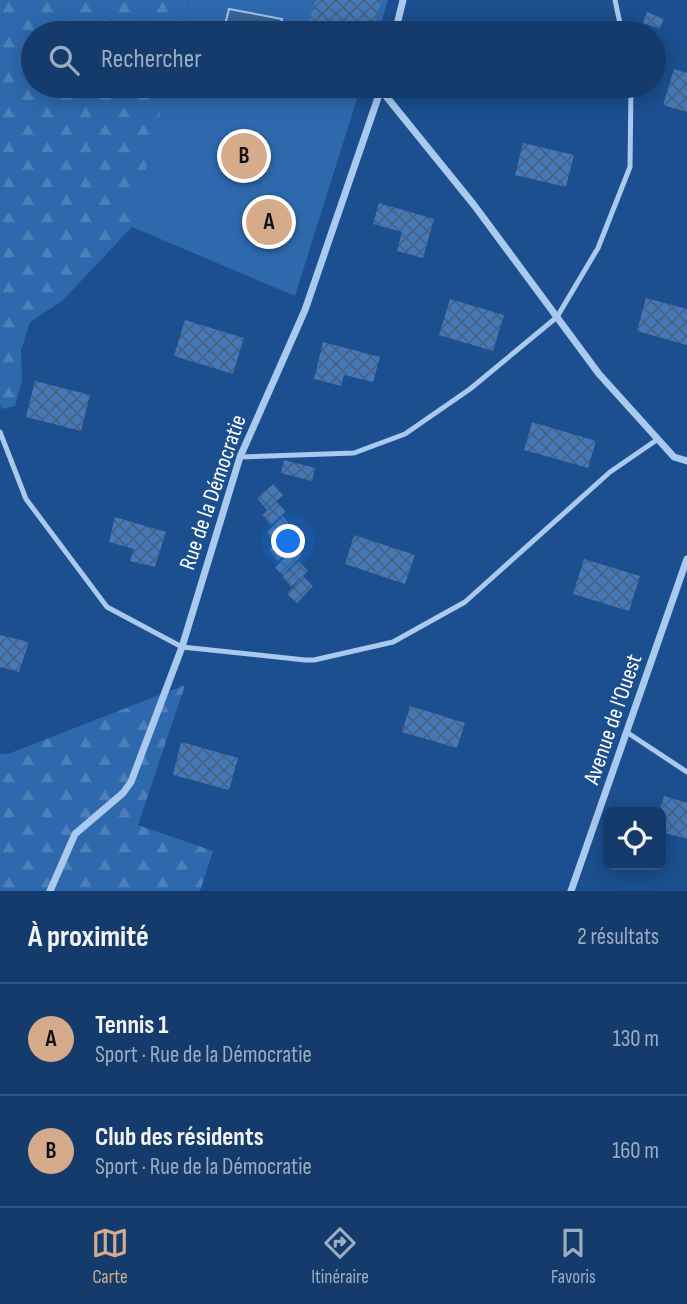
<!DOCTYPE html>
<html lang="fr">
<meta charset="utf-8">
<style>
body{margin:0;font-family:"Sofia Sans Condensed",sans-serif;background:#214673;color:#f1f3f6}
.controls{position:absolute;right:21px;bottom:21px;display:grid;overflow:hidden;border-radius:10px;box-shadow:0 4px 18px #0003}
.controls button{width:63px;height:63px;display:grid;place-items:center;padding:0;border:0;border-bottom:2px solid #33557e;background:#143b6b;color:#f1f3f6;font:35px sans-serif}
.you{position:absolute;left:289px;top:542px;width:24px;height:24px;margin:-18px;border:5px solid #fff;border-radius:50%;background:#1a73e8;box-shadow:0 0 0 10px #1a73e833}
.badge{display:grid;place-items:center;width:46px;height:46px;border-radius:50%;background:#d6ab8b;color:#111;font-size:23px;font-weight:700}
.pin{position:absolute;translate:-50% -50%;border:4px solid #fff;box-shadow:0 2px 7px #0006}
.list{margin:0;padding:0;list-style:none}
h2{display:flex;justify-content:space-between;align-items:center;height:91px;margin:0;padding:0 28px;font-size:30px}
h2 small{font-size:23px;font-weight:400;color:#9dadc1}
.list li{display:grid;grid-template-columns:46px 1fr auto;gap:21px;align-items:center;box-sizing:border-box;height:112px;padding:0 28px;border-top:2px solid #33557e}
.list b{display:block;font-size:26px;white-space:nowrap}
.list p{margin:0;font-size:23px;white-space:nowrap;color:#9dadc1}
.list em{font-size:23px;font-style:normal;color:#9dadc1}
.icon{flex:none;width:38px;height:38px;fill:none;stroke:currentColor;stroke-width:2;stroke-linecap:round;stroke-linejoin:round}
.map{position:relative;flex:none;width:687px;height:891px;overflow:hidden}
.search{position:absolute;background:#143b6b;box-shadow:0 4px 18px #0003;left:21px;right:21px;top:21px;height:77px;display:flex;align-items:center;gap:18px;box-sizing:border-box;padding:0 24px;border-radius:38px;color:#9dadc1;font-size:26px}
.sheet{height:315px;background:#143b6b}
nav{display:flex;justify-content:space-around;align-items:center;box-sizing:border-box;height:98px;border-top:2px solid #33557e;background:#143b6b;font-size:19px;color:#9dadc1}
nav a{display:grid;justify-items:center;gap:4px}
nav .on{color:#d6ab8b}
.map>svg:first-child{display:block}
</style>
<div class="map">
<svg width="687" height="891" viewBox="0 0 687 891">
<defs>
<pattern id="forest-firs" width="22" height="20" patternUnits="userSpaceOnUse" patternTransform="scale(1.75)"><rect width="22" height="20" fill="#2e69ad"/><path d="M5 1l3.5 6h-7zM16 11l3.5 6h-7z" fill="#4d80b9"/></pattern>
<pattern id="water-waves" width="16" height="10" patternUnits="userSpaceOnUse" patternTransform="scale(1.75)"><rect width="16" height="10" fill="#3c6290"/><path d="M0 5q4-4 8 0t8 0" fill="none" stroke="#597aa1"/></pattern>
<pattern id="building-cross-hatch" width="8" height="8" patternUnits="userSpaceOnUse" patternTransform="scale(1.75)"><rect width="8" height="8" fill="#4478b7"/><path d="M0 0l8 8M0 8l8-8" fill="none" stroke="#486282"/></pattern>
</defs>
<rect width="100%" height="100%" fill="#1b4f8f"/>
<g fill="url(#forest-firs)">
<path d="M0,0H189L180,33H33V86H167L132,227L62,301L30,322L21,350L22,381L15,406L2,409L0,404Z"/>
<path d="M185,685L138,825L213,851L200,891H0V754H8Z"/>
</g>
<g fill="#2e69ad">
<path d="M189,0H388L378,33H180Z"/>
<path d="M167,86H361L295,296L132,227Z"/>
</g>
<path fill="url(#water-waves)" stroke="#9cc4f0" stroke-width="2" d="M229,9L282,19L278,33H237L224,29Z"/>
<g fill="url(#building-cross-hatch)">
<path d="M316,0H382L371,33H335L308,24Z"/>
<path d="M647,12L664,19L660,29L643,23Z"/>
<path d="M674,69L687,73V112L663,105Z"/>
<path d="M523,143L574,155L566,187L515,175Z"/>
<path d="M379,203L434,219L423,258L397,251L402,232L373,224Z"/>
<path d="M646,298L687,309V345L637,331Z"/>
<path d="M450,299L504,315L493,351L439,335Z"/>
<path d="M185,320L244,338L233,374L174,356Z"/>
<path d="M323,342L380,357L373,382L344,375L341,386L314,379Z"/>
<path d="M35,381L90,395L81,431L26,417Z"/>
<path d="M532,422L596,441L588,468L524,450Z"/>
<path d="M284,460L315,468L312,481L281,473Z"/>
<path d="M273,484L283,495L267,510L257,498Z"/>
<path d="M277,502L286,512L271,525L262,515Z"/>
<path d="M283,516L291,527L274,543L267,532Z"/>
<path d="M115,517L166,532L155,567L130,561L134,549L109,542Z"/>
<path d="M290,531L299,542L278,561L269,550Z"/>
<path d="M354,535L415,555L405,584L345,564Z"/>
<path d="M293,548L301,556L283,575L275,568Z"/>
<path d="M584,559L640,576L629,611L573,594Z"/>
<path d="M299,561L308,571L291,587L282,577Z"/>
<path d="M303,576L313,586L297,603L287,594Z"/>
<path d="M0,635L29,642L19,672L0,667Z"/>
<path d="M410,706L465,723L457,748L402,732Z"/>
<path d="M181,742L238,758L229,790L173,775Z"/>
<path d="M664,796L687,803V839L661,832L659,812Z"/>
</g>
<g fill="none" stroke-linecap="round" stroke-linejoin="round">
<g stroke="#a9c9ee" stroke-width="5">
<path d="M615,0L622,33"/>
<path d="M0,432L26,499L107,607L182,647L305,660H314L393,642L465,602L610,472L658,439"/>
<path d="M240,457L354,453L405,434L470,389L557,317L598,248L630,167L631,86"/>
<path d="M628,733L687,772"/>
</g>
<g stroke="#a9c9ee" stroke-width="7">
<path d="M395,33L403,0"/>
<path d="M381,90L474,205L599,374L674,457L687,461"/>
<path d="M50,891L75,834L123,793L131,782L182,647L240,457L305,310L382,86"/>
<path d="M571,891L687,559"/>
</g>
</g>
<g text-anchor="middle" stroke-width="6" stroke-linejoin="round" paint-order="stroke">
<g font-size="23" fill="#fff" stroke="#1b4f8f">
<text transform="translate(212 492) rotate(-71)" y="8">Rue de la Démocratie</text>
<text transform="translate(612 719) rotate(-71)" y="8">Avenue de l'Ouest</text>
</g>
</g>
</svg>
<div class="controls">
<button><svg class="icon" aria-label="locate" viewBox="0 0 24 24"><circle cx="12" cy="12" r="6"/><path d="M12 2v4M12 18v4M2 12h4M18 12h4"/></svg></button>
</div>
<div class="you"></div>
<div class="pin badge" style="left:269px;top:222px">A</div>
<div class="pin badge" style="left:244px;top:156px">B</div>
<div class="search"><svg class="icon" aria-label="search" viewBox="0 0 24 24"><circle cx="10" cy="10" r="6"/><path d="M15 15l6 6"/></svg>Rechercher</div>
</div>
<section class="sheet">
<h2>À proximité<small>2 résultats</small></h2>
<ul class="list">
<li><span class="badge">A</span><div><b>Tennis 1</b><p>Sport · Rue de la Démocratie</p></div><em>130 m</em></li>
<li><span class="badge">B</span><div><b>Club des résidents</b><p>Sport · Rue de la Démocratie</p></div><em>160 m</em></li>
</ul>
</section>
<nav>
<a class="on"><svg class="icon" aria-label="map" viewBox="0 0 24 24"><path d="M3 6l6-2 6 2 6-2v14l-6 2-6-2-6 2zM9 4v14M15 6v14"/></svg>Carte</a>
<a><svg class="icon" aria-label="directions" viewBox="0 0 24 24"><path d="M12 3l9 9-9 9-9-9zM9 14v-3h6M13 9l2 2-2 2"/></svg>Itinéraire</a>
<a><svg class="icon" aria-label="saved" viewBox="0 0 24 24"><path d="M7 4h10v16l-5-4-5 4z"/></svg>Favoris</a>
</nav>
